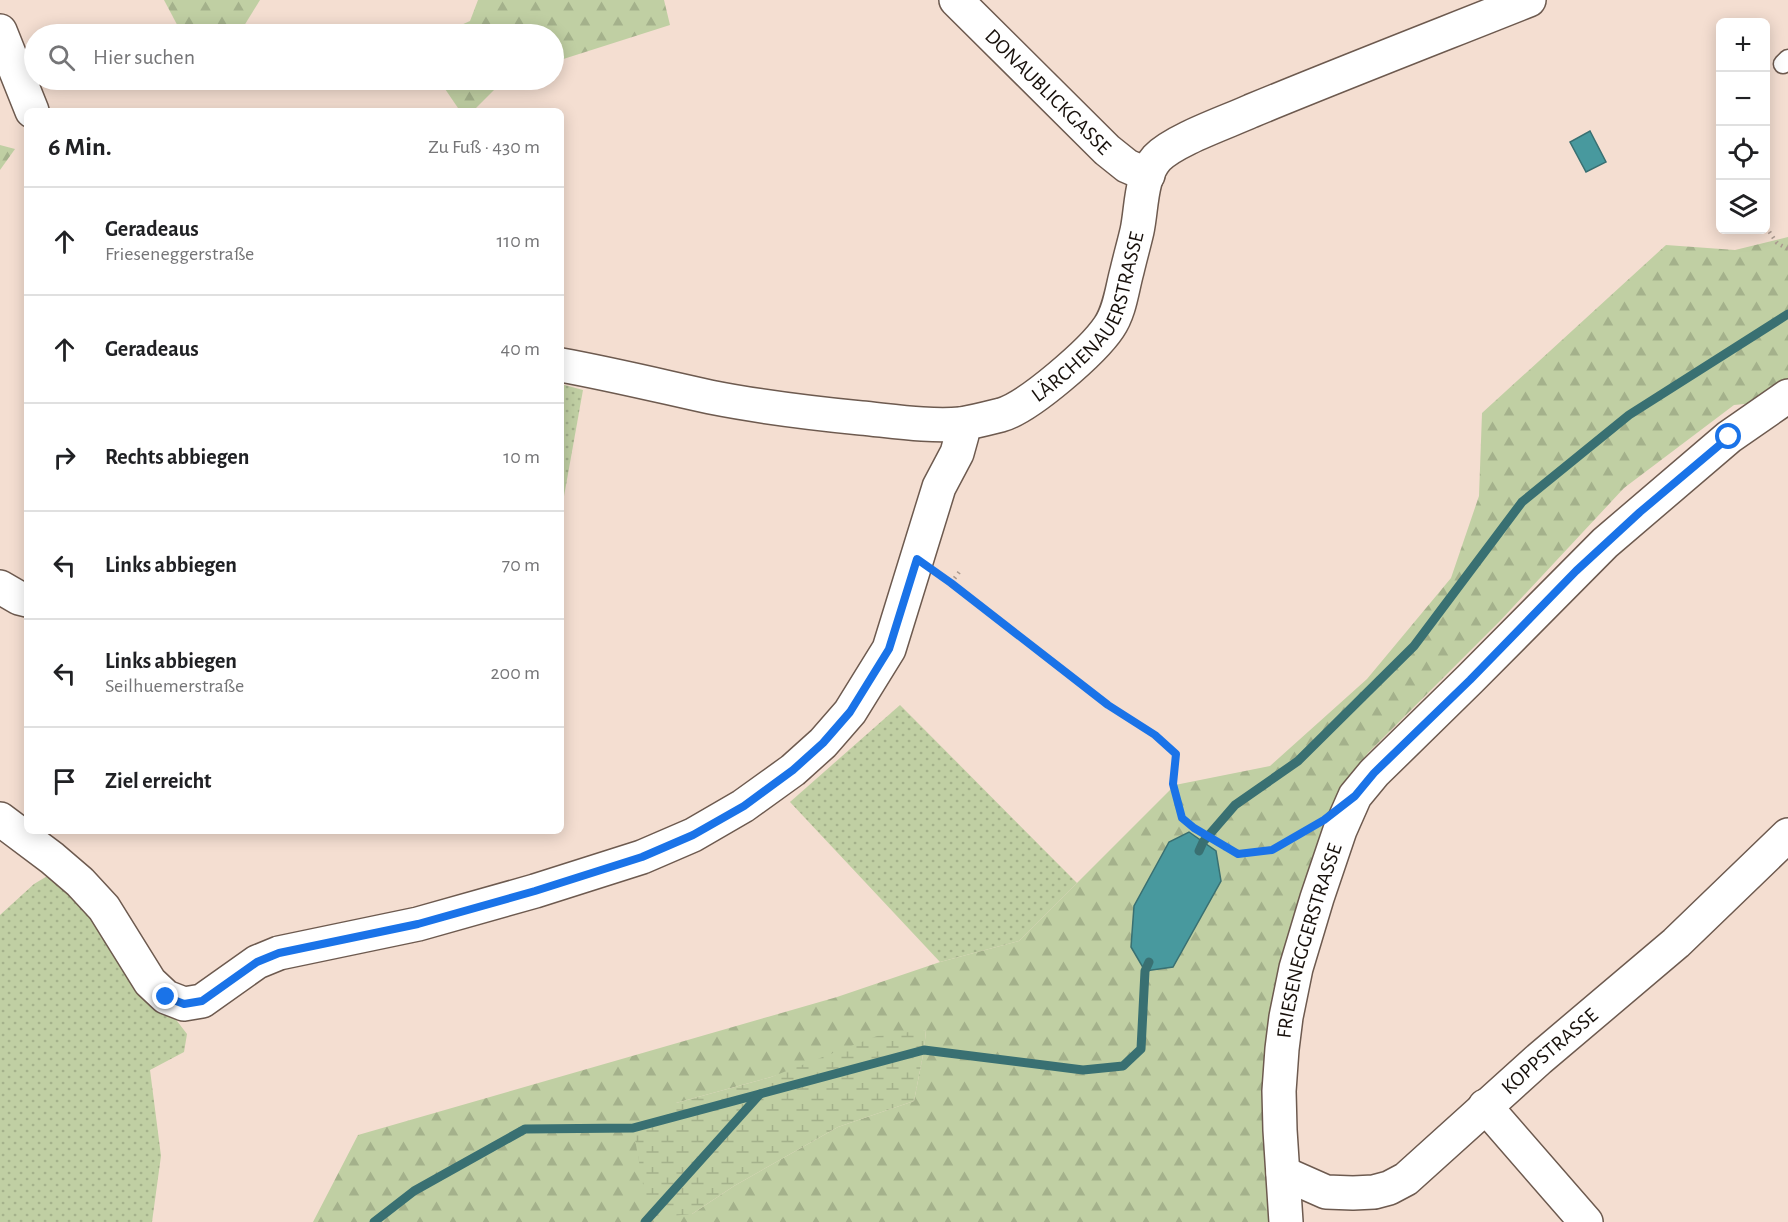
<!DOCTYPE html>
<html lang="de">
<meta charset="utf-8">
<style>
body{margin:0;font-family:"Alegreya Sans",sans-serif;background:#f6f6f6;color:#202124}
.controls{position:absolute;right:18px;top:18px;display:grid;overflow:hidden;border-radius:9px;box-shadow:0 3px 15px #0003}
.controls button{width:54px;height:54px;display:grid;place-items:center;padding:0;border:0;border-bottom:2px solid #e0e0e0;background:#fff;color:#202124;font:30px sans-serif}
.stop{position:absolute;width:18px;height:18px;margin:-14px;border:4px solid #1a73e8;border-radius:50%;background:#fff}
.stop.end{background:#1a73e8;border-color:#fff;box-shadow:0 2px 6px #0008}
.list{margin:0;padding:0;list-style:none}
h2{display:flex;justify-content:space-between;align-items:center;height:78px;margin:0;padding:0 24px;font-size:26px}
h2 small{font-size:20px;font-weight:400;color:#757577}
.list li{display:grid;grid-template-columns:39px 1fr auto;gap:18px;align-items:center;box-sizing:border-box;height:108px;padding:0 24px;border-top:2px solid #e0e0e0}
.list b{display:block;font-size:22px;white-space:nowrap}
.list p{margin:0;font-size:20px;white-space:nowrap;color:#757577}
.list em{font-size:20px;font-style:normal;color:#757577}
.icon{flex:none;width:33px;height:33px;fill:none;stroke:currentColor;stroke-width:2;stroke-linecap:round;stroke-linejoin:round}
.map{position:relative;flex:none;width:1788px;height:1222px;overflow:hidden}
.search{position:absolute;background:#fff;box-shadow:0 3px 15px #0003;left:24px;top:24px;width:540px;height:66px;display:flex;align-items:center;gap:15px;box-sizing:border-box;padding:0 21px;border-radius:33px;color:#757577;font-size:22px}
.panel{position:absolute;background:#fff;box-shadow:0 3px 15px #0003;left:24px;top:108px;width:540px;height:726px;border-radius:9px}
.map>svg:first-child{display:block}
</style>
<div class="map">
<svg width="1788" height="1222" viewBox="0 0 1788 1222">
<defs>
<pattern id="grass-dots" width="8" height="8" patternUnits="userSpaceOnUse" patternTransform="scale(1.5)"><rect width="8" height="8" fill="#c0cfa3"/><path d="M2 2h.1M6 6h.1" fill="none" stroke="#a4b18b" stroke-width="1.8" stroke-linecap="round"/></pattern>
<pattern id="forest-firs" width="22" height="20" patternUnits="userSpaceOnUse" patternTransform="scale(1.5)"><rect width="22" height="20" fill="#c0cfa3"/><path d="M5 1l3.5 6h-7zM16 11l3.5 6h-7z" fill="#a4b18b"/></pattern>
<pattern id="wetland-marsh" width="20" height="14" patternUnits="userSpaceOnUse" patternTransform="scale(1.5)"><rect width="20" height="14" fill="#c0cfa3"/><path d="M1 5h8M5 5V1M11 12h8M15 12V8" fill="none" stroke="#a4b18b"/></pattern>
</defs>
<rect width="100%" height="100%" fill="#f4ded1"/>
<g fill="url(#grass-dots)">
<path d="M561,384L583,390L561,513Z"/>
<path d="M900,705L1077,883L1019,941L940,962L790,802Z"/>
<path d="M54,872L134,965L187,1034L184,1052L150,1070L161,1156L152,1222H0V915L34,884Z"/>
</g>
<g fill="url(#forest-firs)" fill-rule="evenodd">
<path d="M164,0H260L239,34H182Z"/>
<path d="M478,0H664L670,25L554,62V34H441L470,21Z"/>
<path d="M439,80H504L473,111H460Z"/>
<path d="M0,145L15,149L0,170Z"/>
<path d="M1788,237V400L1734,405L1624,488L1500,621L1368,753L1351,776L1315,866L1274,1222H313L358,1135L837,997L940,962L1019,941L1175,785L1270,766L1367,679L1451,578L1479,496L1482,413L1666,245L1735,250ZM926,1030L924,1050L914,1101L838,1127L734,1186L692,1214L676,1103L771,1077Z"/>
</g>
<path fill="url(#wetland-marsh)" d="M926,1030L924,1050L914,1101L838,1127L734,1186L692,1214L649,1218L633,1128L676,1103L771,1077L877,1036Z"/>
<g fill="#48999e" stroke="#397072" stroke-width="1.5">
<path d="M1590,131L1606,162L1586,172L1570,142Z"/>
<path d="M1189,832L1216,851L1221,881L1173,967L1145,971L1131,947L1134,906L1169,842Z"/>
</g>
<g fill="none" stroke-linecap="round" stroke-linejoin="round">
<g stroke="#397072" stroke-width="9">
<path d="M1199,851L1203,842L1235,805L1298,761L1414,646L1522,502L1629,415L1788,314"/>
<path d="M374,1222L414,1191L525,1129L633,1128L924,1050L1083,1070L1123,1066L1141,1049L1145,971L1149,962"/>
<path d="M645,1222L760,1094"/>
</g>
<g stroke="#6d5a4f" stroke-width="21">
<path id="service" d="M1783,64L1788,59"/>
</g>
<g stroke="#6d5a4f" stroke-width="36">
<g id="minor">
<path id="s1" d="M956,0L1107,150L1127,166L1148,175"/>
<path d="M0,31L32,111"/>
<path id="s2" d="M561,365C611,374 660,386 710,397C760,407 811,413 861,418C892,421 931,427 961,424C974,422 989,418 1001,415C1029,407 1093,351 1109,327C1120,311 1122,289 1127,271C1130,258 1134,244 1137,231C1142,208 1140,177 1157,158C1174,140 1227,122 1251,111C1343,73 1436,37 1529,0"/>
<path d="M0,587L19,598L27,600"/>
<path d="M0,819L52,858L80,882L104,908L150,982L166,997L184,1004L202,1001L257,962L279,953L418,924L535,891L642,857L693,835L743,806L793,770L823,743L850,712L889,649L939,487L957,453L962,435V424"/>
<path d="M1485,1106L1586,1222"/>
<path id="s3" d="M1283,1173L1326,1192L1353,1193L1374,1192L1389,1188L1406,1179L1539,1059L1676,943L1788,835"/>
<path id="s4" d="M1286,1222L1280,1130L1279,1091L1282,1049L1286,1017L1296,968L1317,898L1340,830L1355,796L1374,773L1470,679L1605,543L1729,437L1788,396"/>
</g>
</g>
<g stroke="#a9988e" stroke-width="4" stroke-dasharray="1.5 4.5" stroke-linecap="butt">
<path d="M1766,227L1777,243L1788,249"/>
<path d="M944,578L1108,704L1155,735L1176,754L1173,784L1182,818L1194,828L1220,844L1238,854L1272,850L1305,830"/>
<path d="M951,583L960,571"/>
</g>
<use href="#service" stroke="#fff" stroke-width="18"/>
<use href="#minor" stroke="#fff" stroke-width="33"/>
</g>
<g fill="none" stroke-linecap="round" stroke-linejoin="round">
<path stroke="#1a73e8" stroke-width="8" d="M166,997L184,1004L202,1001L257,962L279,953L418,924L535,891L642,857L693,835L744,806L793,770L823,743L850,712L889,649L917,559L951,583L1108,705L1155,735L1176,754L1173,784L1182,818L1194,828L1238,854L1272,850L1324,820L1355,796L1374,773L1470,680L1576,571L1640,512L1729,437"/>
</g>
<g text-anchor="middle" stroke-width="4.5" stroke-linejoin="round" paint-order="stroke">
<g font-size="21" fill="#17100b" stroke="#f4ded1">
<text dy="7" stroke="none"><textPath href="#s1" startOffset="130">DONAUBLICKGASSE</textPath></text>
<text dy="7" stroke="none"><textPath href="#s2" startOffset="585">LÄRCHENAUERSTRASSE</textPath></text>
<text dy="7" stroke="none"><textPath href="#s4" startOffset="285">FRIESENEGGERSTRASSE</textPath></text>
<text dy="7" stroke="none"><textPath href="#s3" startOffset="322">KOPPSTRASSE</textPath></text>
</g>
</g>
</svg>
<div class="controls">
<button>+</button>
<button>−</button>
<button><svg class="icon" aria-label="locate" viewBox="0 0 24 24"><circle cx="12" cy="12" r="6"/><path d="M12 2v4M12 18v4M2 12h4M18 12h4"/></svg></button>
<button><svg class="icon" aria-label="layers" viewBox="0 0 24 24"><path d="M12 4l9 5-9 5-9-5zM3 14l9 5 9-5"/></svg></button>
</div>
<div class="stop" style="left:1729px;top:437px"></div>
<div class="stop end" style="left:166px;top:997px"></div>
<div class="search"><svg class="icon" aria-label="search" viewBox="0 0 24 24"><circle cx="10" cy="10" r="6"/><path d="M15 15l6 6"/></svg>Hier suchen</div>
<section class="panel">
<h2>6 Min.<small>Zu Fuß · 430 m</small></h2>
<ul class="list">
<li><svg class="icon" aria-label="ahead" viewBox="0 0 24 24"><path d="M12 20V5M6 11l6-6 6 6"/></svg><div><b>Geradeaus</b><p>Frieseneggerstraße</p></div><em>110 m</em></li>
<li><svg class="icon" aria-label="ahead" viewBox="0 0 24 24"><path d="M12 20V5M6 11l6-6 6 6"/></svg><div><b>Geradeaus</b></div><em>40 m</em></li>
<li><svg class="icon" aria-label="right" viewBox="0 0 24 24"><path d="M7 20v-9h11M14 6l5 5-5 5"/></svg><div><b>Rechts abbiegen</b></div><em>10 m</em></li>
<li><svg class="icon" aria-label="left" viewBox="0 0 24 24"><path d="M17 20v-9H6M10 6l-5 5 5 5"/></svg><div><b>Links abbiegen</b></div><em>70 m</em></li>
<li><svg class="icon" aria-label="left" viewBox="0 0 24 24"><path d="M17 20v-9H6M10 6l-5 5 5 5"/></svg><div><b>Links abbiegen</b><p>Seilhuemerstraße</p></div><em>200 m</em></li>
<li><svg class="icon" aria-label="arrive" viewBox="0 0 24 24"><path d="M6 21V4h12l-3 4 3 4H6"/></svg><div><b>Ziel erreicht</b></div></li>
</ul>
</section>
</div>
